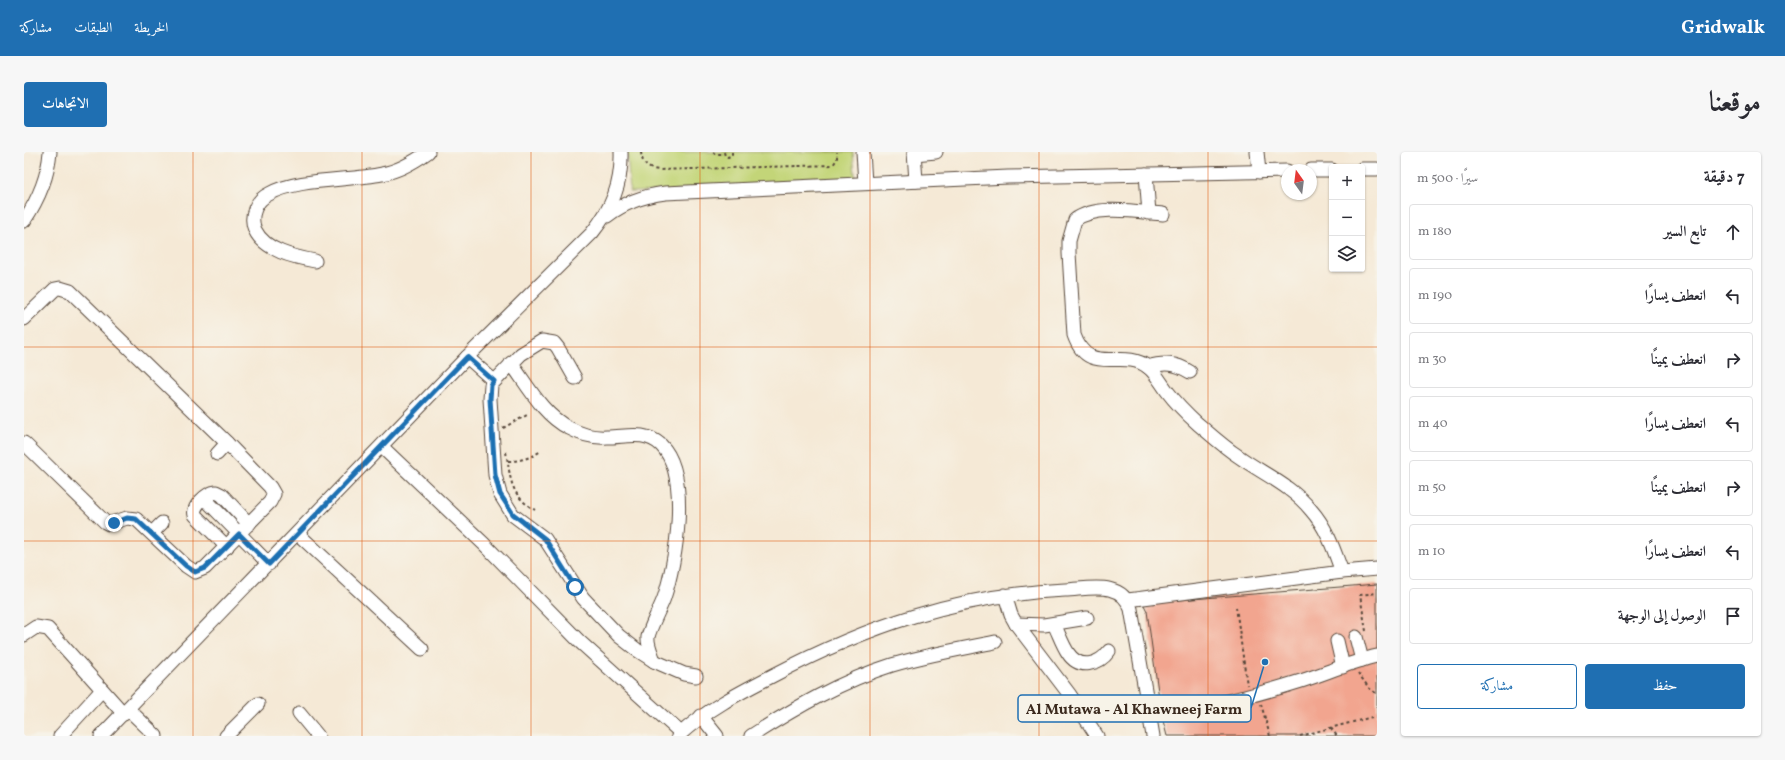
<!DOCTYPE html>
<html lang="ar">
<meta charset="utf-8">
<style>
body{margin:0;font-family:Vollkorn,Amiri,serif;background:#f7f7f7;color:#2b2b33;direction:rtl}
.controls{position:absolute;right:12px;top:12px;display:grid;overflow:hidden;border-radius:4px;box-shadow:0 1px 3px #0004}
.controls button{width:36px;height:36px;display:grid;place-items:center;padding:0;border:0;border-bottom:1px solid #e1e1e2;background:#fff;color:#2b2b33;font:20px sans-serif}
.compass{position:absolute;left:1257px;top:12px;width:36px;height:36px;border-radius:50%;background:#fff;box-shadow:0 1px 3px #0004;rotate:346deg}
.stop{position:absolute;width:12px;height:12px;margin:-9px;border:3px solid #1f6fb2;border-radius:50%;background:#fff}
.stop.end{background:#1f6fb2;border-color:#fff;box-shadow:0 1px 4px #0008}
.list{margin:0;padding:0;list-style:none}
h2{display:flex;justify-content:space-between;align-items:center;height:52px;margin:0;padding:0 16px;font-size:17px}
h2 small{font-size:13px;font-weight:400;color:#7c7c81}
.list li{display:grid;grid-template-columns:26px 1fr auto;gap:12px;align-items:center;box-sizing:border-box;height:56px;margin:0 8px 8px;padding:0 8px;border:1px solid #e1e1e2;border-radius:4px}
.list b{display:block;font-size:15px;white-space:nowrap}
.list em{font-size:13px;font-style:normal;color:#7c7c81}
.actions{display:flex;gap:8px;padding:12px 16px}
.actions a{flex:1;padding:9px 0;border:1px solid #1f6fb2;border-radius:4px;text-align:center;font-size:14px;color:#1f6fb2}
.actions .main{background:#1f6fb2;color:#fff}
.icon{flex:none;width:22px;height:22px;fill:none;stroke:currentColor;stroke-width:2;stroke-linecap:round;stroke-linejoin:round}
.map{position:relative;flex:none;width:1353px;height:584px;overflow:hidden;direction:ltr;border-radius:4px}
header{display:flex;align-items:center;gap:24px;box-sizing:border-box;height:56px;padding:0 20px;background:#1f6fb2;color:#fff}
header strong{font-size:19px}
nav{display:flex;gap:22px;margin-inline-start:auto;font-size:14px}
.intro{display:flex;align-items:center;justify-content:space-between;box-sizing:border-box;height:96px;padding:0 24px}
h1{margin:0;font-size:28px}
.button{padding:10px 18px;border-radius:4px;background:#1f6fb2;color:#fff;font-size:14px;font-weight:700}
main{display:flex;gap:24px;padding:0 24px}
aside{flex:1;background:#fff;border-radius:4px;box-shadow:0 1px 3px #0004}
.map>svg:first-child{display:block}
</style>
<header>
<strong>Gridwalk</strong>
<nav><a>الخريطة</a><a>الطبقات</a><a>مشاركة</a></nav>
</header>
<div class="intro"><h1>موقعنا</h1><a class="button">الاتجاهات</a></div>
<main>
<aside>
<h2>7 دقيقة<small>سيرًا · 500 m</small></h2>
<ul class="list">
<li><svg class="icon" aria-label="ahead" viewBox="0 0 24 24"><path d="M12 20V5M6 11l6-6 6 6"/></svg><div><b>تابع السير</b></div><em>180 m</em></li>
<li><svg class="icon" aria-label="left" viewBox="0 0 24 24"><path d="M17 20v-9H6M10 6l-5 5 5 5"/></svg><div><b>انعطف يسارًا</b></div><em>190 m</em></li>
<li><svg class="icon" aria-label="right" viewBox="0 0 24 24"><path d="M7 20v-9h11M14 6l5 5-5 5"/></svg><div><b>انعطف يمينًا</b></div><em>30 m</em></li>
<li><svg class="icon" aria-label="left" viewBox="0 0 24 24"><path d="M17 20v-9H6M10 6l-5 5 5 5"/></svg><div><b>انعطف يسارًا</b></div><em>40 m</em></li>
<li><svg class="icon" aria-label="right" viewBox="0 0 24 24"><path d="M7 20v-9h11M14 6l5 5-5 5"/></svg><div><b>انعطف يمينًا</b></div><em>50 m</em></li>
<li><svg class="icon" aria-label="left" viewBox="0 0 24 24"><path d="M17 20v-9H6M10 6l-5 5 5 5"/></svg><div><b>انعطف يسارًا</b></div><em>10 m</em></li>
<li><svg class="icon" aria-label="arrive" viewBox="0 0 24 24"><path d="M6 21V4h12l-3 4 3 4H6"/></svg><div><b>الوصول إلى الوجهة</b></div></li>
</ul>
<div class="actions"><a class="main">حفظ</a><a>مشاركة</a></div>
</aside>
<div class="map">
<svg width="1353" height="584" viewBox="0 0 1353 584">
<rect width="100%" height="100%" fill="#f7f3e8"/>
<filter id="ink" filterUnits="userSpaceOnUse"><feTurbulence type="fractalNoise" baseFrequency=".025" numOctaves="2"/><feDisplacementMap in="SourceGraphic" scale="8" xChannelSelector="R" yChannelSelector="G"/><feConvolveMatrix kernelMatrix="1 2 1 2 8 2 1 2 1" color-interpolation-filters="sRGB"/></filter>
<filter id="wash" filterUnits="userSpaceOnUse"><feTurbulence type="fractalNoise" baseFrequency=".012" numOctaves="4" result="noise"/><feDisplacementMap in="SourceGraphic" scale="16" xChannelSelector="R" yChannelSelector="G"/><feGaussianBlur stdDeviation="0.9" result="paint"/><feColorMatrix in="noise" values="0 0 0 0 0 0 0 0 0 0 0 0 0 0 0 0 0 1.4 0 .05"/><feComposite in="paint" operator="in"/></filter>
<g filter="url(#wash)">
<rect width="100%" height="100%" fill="#f5e9d6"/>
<path fill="#c3d578" stroke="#7f804b" d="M603,0H829L832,34L606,40Z"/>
<g id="blocks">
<path fill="#f2a58f" d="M1353,432V584H1143L1137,561L1123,459L1119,451Z"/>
</g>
</g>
<g filter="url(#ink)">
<use href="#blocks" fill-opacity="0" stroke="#57473a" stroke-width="1"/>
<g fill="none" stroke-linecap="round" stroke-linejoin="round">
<g stroke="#57473a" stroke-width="15">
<g id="minor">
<path d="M839,0L841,31"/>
<path d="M890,0L892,29"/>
<path d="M1233,0L1235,20"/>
<path d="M890,2L912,0"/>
<path d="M1338,17H1353"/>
<path d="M1287,18H1308"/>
<path d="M1122,22L1125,61"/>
<path d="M1139,62C1114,60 1072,52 1051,68L1045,89V101L1050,183C1065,226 1098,195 1124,215C1132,221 1137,231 1143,239C1152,251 1163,262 1174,272C1187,283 1200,295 1214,304C1239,322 1268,334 1287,358C1303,376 1310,398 1318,420"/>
<path d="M583,64C601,50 619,44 641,41L984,25L1263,19"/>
<path d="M0,69C14,48 24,26 26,0"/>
<path d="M291,109C270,105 241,99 231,78C225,64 232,48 245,42C273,26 325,29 358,22C375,19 390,10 404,0"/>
<path d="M0,167L31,137L36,136L46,139L203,291L246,335L250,342L246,350L181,416L171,420L162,414L112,367L103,366L85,372L81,370L0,291"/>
<path d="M443,205L470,229"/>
<path d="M487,211C504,234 519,263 545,276C556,282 570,286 583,285C602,285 621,278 637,293C667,323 652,410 640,446C636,457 626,475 624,485C623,492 628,502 630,509"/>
<path d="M1124,215C1140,210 1152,211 1166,220"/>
<path d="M551,226L534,196L530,191L518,189L497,202L467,233L466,247L471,323L476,342L489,363L521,387L559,446L595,484L613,498L630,509L660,522L672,524"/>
<path d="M358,295L460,392L555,489L657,581"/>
<path d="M193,302L203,291"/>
<path d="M180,346L245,412"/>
<path d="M128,381L138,371"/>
<path d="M274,382L398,497"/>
<path d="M203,395L171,363C168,354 183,341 192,340L198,343L225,372"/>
<path d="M981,443L987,463L992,472L1046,543L1073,584"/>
<path d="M1104,448L1318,420L1353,417"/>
<path d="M992,472L1020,473L1063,466"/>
<path d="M1030,472C1035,482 1038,492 1044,501C1055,518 1075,513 1085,499"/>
<path d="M0,483L12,475L24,477L100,562"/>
<path d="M1332,485L1338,508"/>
<path d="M1313,489L1319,515"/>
<path d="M104,557L132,584"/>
<path d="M275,561L294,584"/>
<path d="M1124,562C1176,557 1227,545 1277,529C1302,521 1327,510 1353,504"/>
<path d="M677,564L693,584"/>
<path d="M36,584L78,538"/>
<path d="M77,584L443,205L568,81C588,56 598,32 597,0"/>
<path d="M202,584L234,552"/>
<path d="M654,584C682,558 715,541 748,524C843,474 933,443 1041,438C1066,437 1097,428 1107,457L1129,584"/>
<path d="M727,584C771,556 817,529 868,513C901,503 937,497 971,490"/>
</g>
</g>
<g stroke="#57473a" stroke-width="2" stroke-dasharray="3 3" stroke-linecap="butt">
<path d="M617,0C618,12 623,17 635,18L809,13L813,7V0"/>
<path d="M689,0L691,2H700"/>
<path d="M700,0L701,4L704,5L708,3V0"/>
<path d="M479,276L505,262"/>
<path d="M482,300C487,326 485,343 511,358"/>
<path d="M484,309C497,309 506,306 517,299"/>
<path d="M1212,455L1223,533"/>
<path d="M1342,479L1336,443L1353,441"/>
<path d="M1334,521L1345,536L1353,542"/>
<path d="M1237,552L1246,584"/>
<path d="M1307,576L1313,584"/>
<path d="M1276,584L1348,565"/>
</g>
<use href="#minor" stroke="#fff" stroke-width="13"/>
</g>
</g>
<g fill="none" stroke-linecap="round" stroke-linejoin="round" filter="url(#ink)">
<path stroke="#1f6fb2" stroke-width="5" d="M90,371L103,366L112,367L162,414L171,420L181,416L215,382L245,412L443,205L470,229L467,233L466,247L471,323L476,342L489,362L521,387L551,435"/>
</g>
<path fill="none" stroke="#df570d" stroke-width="1" stroke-opacity="0.55" d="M169,0V584M338,0V584M507,0V584M676,0V584M846,0V584M1015,0V584M1184,0V584M0,195H1353M0,389H1353"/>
<path fill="none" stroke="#1f6fb2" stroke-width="1.5" d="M1241 510L1227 556"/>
<circle fill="#1f6fb2" stroke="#f7f3e8" stroke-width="1.5" cx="1241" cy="510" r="4"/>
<rect fill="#f7f3e8" stroke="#1f6fb2" stroke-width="1.5" x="994" y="543" width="233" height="27" rx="4"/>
<g font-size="15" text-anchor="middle" font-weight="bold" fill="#3b2a1e">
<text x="1110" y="562">Al Mutawa - Al Khawneej Farm</text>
</g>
</svg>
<div class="controls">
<button>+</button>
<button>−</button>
<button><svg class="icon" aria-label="layers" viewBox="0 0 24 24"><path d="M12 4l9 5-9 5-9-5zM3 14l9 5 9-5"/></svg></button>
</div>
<svg class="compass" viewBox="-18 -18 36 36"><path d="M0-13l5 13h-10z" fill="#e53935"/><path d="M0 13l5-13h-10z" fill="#7c7c81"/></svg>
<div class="stop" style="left:551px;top:435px"></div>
<div class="stop end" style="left:90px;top:371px"></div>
</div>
</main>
